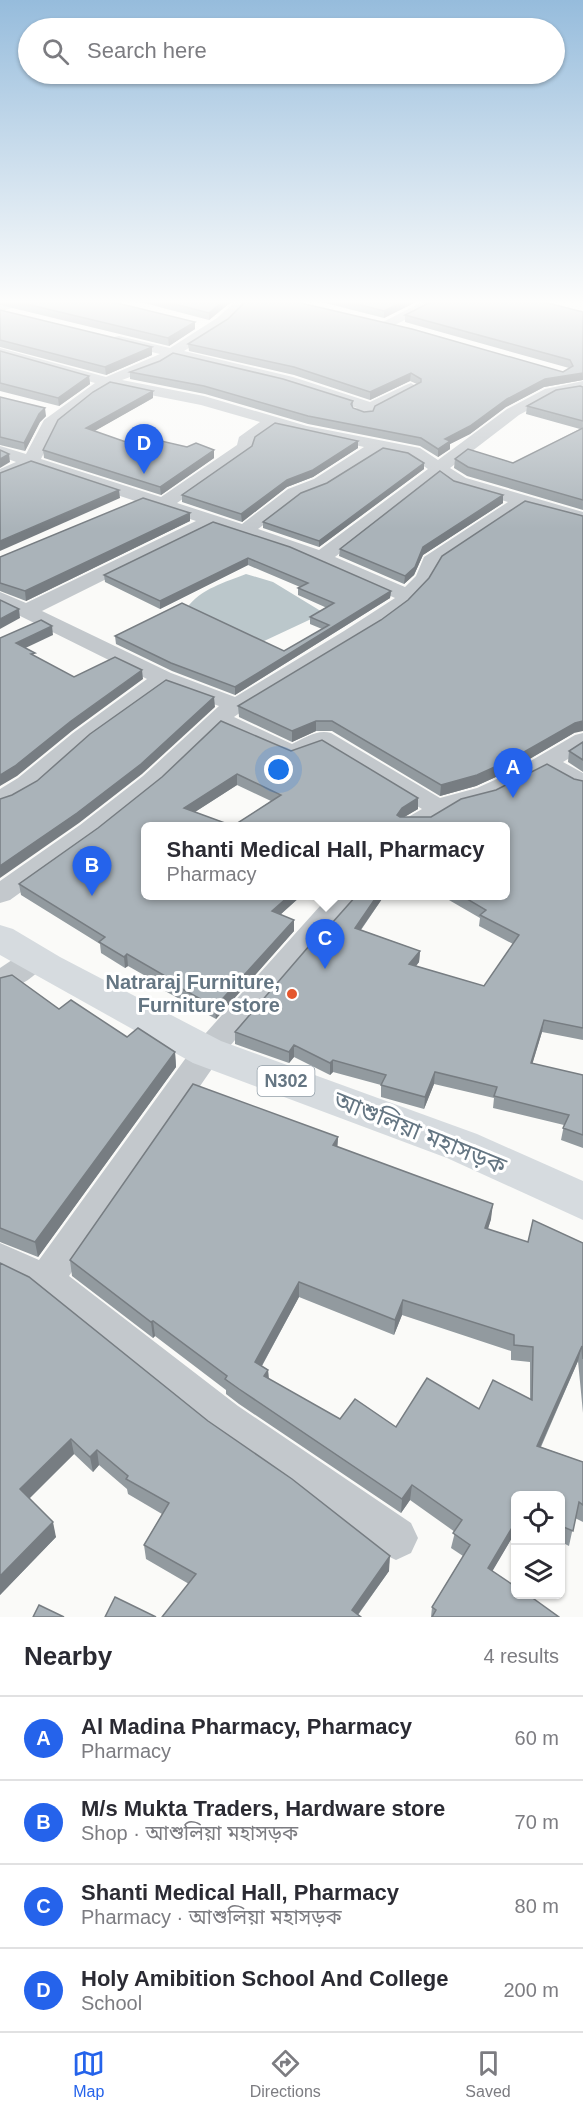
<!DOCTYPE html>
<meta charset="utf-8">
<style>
body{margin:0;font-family:Arial,"Noto Sans Bengali",sans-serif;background:#f2f2f3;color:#2b2b33}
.controls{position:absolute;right:18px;bottom:18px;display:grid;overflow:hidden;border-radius:9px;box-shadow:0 2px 4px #0004}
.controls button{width:54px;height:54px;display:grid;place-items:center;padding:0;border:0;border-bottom:2px solid #e1e1e2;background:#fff;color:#2b2b33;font:30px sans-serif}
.you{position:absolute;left:279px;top:770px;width:21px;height:21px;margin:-15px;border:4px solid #fff;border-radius:50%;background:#1a73e8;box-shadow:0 0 0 9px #1a73e833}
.badge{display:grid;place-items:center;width:39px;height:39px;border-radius:50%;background:#2563eb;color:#fff;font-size:20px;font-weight:700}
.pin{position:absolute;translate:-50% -50px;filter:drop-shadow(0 2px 3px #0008)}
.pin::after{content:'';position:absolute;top:32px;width:21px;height:18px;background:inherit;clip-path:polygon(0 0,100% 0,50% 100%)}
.popup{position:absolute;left:141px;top:822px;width:369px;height:78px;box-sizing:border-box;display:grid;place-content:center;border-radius:9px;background:#fff;filter:drop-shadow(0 2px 4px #0005);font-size:20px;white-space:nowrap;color:#7c7c81}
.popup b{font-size:22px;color:#2b2b33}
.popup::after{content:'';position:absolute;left:50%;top:100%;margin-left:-12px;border:12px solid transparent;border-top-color:#fff}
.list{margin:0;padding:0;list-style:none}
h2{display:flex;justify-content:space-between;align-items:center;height:78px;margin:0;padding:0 24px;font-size:26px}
h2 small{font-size:20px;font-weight:400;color:#7c7c81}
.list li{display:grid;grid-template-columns:39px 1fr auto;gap:18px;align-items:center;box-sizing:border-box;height:84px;padding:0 24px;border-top:2px solid #e1e1e2}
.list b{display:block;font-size:22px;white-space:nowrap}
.list p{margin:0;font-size:20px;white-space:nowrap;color:#7c7c81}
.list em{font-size:20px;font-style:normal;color:#7c7c81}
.icon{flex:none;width:33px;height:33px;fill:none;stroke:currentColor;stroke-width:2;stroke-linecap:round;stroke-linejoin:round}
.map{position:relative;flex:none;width:583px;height:1617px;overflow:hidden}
.search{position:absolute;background:#fff;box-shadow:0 2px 4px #0004;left:18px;right:18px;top:18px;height:66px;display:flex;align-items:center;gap:15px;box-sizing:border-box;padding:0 21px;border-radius:33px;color:#7c7c81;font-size:22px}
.sheet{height:414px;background:#fff}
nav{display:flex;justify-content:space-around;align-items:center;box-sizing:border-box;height:84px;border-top:2px solid #e1e1e2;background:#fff;font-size:16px;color:#7c7c81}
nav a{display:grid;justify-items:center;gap:3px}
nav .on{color:#2563eb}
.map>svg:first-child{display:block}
</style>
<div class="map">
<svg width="583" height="1617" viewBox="0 0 583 1617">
<rect width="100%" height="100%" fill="#fafaf8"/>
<path fill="#bbc7cb" d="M246,574L273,582L324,613L262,642L187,608C200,589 226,582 246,574Z"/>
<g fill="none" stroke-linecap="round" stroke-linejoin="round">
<g fill="#c3c8cc" fill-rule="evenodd">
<path d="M21,302L20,305L0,312V303Z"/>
<path d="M235,302H249L227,324L184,351L293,377L370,402L406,385L411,383L419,388L416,391L373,412L372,417C365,419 357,418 353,412L357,408L283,383L174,357L160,366L122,380L204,396L307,426L420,448L438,460L507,409L545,389L583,381V391L554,396L519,415L450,468L466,478L583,512V524L524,507L440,564C419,624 286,678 234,717L292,744C305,738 317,729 331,733L440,798L477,788L510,773L575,735L583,733V750L563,762L583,773V790L574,788L546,772L494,799L459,808L429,826H399L403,820L422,809L322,748L292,760L221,729L161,786L98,837L10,900L0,903V881L80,825L143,776L219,706L166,687C141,705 115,723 90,742C63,764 35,799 0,808V789L18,778L73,733L147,679L0,606V592L26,603L196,521L32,467L0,480V469L16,462L0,456V446L26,454L44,420L95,383L0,356V348L106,377L160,354L114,343L112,340L114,337L119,336L170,348L217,318ZM110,387L201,405L260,422L239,437L237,445L161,497L41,459L57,426L92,397ZM275,427L364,447L314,479L288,489L242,524L177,503L251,451L253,442ZM382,451L409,456L428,469L319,550L258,529L300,497L326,487ZM439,476L454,486L508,502L424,557L416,576L405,587L335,557ZM213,526L291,552L395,598L344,631L235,697L171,673L42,611Z"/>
<path d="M422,302H440L391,327H381L379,324Z"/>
<path d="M329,896H358L218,1060L69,1276L238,1406L411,1523L418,1538L411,1553L396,1560L381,1553L210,1434L33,1291L0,1276V1243L39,1260L196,1044Z"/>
<path d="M34,949L44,952L49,959C40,974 17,989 0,993V968L24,952Z"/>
</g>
<path fill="#d6dbdf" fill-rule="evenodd" d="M0,925L13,929L60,957L221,1041L477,1134L583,1181V1220L447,1158L193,1063L0,955Z"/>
</g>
<g fill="#929a9f" fill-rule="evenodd">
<path d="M0,302H113L195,329L169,346L0,305Z"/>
<path d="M140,302H231L209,320Z"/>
<path d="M321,302H416L384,318Z"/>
<path d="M544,302L583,380L544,387L506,407L470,434L450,444V449L438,457L420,446L308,424L205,394L130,379V372L353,401V408L364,412L373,411L417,384L410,381L370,400L294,375L189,351L188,344L228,319L305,304L563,372L569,368L405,322V315Z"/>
<path d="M0,310L152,355L106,375L0,347Z"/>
<path d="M0,351L89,376L90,384L59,406L0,391Z"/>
<path d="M583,387V510L467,476L454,468L455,459L513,463L580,429L526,414L527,406Z"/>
<path d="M0,397L46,416L40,422L25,451L0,445Z"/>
<path d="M153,398L94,431L143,448L187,447L214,450V458L161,495L44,458L43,450Z"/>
<path d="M358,441V448L313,477L287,487L242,522L182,502V495L252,446Z"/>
<path d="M424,463V469L319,547L263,528V522Z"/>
<path d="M454,481L503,503L423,555L414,575L404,584L339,556L340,549Z"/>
<path d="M190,513V521L26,601L0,591V557Z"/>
<path d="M213,522L391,591L390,598L235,695L172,671L116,644L115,636L284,651L322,629L310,624V617L327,608L298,595V588L300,587L248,565L160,609L105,582L104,575Z"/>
<path d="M238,706L574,733L509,771L476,786L440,796L332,731H316L292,742L239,717Z"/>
<path d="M583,742V772L568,762L569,751Z"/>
<path d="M291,751L418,798V809L404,817H431L574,779L583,781V1040L542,1032L532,1064L583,1075V1148L561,1140L564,1125L493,1108L494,1098L434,1084L424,1109L381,1097V1085L333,1072L330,1075L294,1057L289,1063L235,1044V1032L324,932L384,896L361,930L420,951L419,962L416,966L484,986L513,944L479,926L480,918L442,896H505V826L145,896H301L280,915L294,920V931L216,1019L165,991V987L128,966L125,968L101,953L100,944L21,895L19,884L98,828ZM237,785L271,801L233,826L195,812Z"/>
<path d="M0,978L59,1009L127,1037L175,1052L176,1067L38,1257L0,1242Z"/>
<path d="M338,1137L337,1147L491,1219L488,1229L528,1242L583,1243V1413L578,1361L541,1447L583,1462V1522L575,1518L569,1546L561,1542V1496H516V1531L492,1571L559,1617H431L432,1607L463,1556L451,1548L455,1532L410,1500L401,1513L239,1404L226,1394V1390L155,1336L153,1338L72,1276L70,1260ZM299,1297L394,1335L402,1315L511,1351V1360L530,1362V1399L396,1427L340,1419L269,1379L268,1370L262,1366Z"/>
<path d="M0,1263L389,1571L358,1615L189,1584L146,1559L144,1545L162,1514L128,1494L127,1489L99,1465L93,1472L74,1454L29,1498L56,1537L0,1595Z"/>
</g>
<g fill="#777d82">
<path d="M222,302H231L209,320V313Z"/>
<path d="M402,302H416L384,318V311Z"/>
<path d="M195,322V329L169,346L168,338Z"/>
<path d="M152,347V355L106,375L105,367Z"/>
<path d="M411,373L410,381L370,400V392Z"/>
<path d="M583,373V380L544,387L506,407L470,434L450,444V449L438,457V449L445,439L507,399L545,379Z"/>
<path d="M89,376L90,384L59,406L58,398Z"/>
<path d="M153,391V398L86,436V428Z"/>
<path d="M45,408L46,416L40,422L25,451L24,443L39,414Z"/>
<path d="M358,441V448L313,477L287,487L242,522L241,514L287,480Z"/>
<path d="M214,450V458L161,495L160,487Z"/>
<path d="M9,454L10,462L0,468V459Z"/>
<path d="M424,463V469L319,547V541Z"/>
<path d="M119,490L120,498L0,551V541Z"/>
<path d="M503,495V503L423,555L414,575L404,584L405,576L423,547Z"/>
<path d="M190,513V521L26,601L25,591Z"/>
<path d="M248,558V565L160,609V601Z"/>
<path d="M391,591L390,598L235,695V687Z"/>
<path d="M19,609L20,618L0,629V619Z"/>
<path d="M52,626L53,635L17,652L16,643Z"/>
<path d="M142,670L143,679L72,731L17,776L0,786V775L71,721Z"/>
<path d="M214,697L215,707L142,774L79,823L0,878V866Z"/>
<path d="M316,721V731L292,742V731Z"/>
<path d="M583,721V731L574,733L509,771L476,786L440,796L441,785L575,723Z"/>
<path d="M237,774V785L184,819V808Z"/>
<path d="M418,798V809L401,819L397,815L402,808Z"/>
<path d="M289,896H301L272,922V911Z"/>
<path d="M377,896H384L354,939L355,928Z"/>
<path d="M294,920V931L216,1019L215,1007Z"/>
<path d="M420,951L419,962L408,976L409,964Z"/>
<path d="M127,954L128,966L125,968L124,957Z"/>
<path d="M544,1020L542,1032L529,1075L531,1063Z"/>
<path d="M294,1045V1057L289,1063V1052Z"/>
<path d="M175,1052L176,1067L38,1257L35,1242Z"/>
<path d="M333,1060V1072L330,1075V1063Z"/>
<path d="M435,1072L434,1084L424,1109L425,1097Z"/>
<path d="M338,1137L337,1153L333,1145Z"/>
<path d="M493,1204L491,1219L483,1244L485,1228Z"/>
<path d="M299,1282V1297L255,1378V1362Z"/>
<path d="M403,1300L402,1315L394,1335L395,1320Z"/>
<path d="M153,1321L155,1336L153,1338L151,1322Z"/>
<path d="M582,1346L578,1361L534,1461L537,1446Z"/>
<path d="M268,1370L269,1385L264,1376Z"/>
<path d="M71,1439L74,1454L24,1504L20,1489Z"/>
<path d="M97,1450L99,1465L93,1472L90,1457Z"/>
<path d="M412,1485L410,1500L401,1513L402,1499Z"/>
<path d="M516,1521V1531L486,1582L488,1568Z"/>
<path d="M53,1522L56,1537L0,1595V1576Z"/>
<path d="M390,1556L389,1571L356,1617L352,1610Z"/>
</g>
<g fill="#aab3b9" stroke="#777d82" stroke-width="1.5" fill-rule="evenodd">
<path d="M18,302H113L195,322L168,338Z"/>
<path d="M167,302H222L209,313Z"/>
<path d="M245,302H300L305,304L412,329L563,372L573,366L570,360L405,315L431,302H544L583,312V373L545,379L507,399L470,426L445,439L450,441L438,449L421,438L308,416L204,386L130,372L160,361L173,353L283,379L353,401L351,404L353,408L364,412L373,411L375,406L421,382V379L411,373L370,392L294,367L188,344L228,319Z"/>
<path d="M349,302H402L384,311Z"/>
<path d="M0,310L152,347L105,367L0,340Z"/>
<path d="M0,351L89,376L58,398L0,383Z"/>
<path d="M110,382L153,391L86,428L143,448L157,440L187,447L196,443L214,450L160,487L43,450L58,420L93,392Z"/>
<path d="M580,386L583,387V421L527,406L556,390Z"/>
<path d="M0,397L45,408L39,414L24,443L0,437Z"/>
<path d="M275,423L358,441L313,470L287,480L241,514L182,495L252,446L255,437Z"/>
<path d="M583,428V500L468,467L455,459L468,449L513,463Z"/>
<path d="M383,448L408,453L424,463L319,541L263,522L301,493L327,483Z"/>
<path d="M0,450L9,454L0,459Z"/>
<path d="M31,461L119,490L0,541V473Z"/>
<path d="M440,471L454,481L503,495L423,547L415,567L405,576L340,549Z"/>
<path d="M143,498L190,513L25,591L0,583V557Z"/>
<path d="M525,501L583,516V721L575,723L510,760L477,775L441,785L332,721H316L292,731L238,706L381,620L408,600L429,578L442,556Z"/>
<path d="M213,522L290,547L391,591L235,687L171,663L115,636L182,603L284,651L329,625L310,617L334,603L298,588L308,583L248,558L160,601L104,575Z"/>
<path d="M0,600L19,609L0,619Z"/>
<path d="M41,620L52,626L16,643L35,653L31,654L74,677L115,657L142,670L71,721L15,766L0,775V638Z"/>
<path d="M166,680L214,697L141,764L77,813L0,866V799L12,795L37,781L90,734Z"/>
<path d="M221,721L291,751L322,740L418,798L402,808L397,815L400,817H431L461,799L496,790L547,764L574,779L583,781V1028L544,1020L531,1063L583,1075V1135L563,1128L569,1115L494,1096L497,1087L435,1072L425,1097L381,1085L386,1075L333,1060L330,1063L294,1045L289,1052L235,1032L322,931L324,932L356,896H377L355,928L420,951L409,964L484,986L519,935L480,915L486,910L462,896H505V826H145V896H289L272,911L294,920L215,1007L164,979L167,977L127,954L124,957L99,942L105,937L19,884L98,828L162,777ZM237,774L281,795L233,826L184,808Z"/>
<path d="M583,742V760L569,751Z"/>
<path d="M12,975L59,1009L71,1000L127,1037L138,1028L175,1052L35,1242L0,1228V978Z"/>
<path d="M193,1084L338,1137L333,1145L493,1204L485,1228L528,1242L533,1220L583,1243V1359L582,1346L537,1446L583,1462V1505L579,1502L573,1531L561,1526V1496H516V1521L488,1568L516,1587V1594H527L559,1617H432L436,1610L432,1607L470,1545L453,1533L462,1520L412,1485L402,1499L239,1389L225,1379L227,1376L153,1321L151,1322L70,1260ZM299,1282L395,1320L403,1300L514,1335V1345L533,1347L532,1400L493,1380L479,1409L427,1378L396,1427L355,1399L340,1419L264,1376L268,1370L255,1362Z"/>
<path d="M0,1263L29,1277L208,1421L292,1479L390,1556L352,1610L361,1617H162L196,1574L144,1545L169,1503L126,1479L128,1476L97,1450L90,1457L71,1439L20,1489L53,1522L0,1576Z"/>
<path d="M115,1597L156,1617H105Z"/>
<path d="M39,1605L64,1617H33Z"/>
</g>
<linearGradient id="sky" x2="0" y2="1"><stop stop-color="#96bcdc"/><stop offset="0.57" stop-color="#fdfdfc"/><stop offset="1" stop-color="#fdfdfc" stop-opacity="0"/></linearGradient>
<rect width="583" height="529" fill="url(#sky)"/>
<circle fill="#e4572e" stroke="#fff" stroke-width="2" cx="292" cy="994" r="6"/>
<g text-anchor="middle" stroke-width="6" stroke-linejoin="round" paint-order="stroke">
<rect fill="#fff" stroke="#939fa8" stroke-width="1.5" x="257.5" y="1066" width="57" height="30" rx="4.5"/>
<g font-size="18" font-weight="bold" fill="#657683">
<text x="286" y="1087">N302</text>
</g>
<g font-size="20" font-weight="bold" fill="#657683" stroke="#fff" text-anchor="end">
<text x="280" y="989">Natraraj Furniture,<tspan x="280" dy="23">Furniture store</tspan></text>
</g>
<g font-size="24" fill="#657683" stroke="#fff">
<text transform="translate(420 1133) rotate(22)" y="8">আশুলিয়া মহাসড়ক</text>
</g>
</g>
</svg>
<div class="controls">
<button><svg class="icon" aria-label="locate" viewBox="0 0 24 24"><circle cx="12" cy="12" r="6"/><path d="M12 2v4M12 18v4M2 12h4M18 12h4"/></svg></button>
<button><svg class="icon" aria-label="layers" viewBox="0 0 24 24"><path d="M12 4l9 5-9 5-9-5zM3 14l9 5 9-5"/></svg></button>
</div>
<div class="you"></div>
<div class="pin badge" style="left:513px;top:798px">A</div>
<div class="pin badge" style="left:92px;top:896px">B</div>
<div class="pin badge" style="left:325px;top:969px">C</div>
<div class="popup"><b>Shanti Medical Hall, Pharmacy</b>Pharmacy</div>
<div class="pin badge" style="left:144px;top:474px">D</div>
<div class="search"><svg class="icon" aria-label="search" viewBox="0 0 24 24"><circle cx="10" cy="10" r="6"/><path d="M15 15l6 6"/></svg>Search here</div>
</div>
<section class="sheet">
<h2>Nearby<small>4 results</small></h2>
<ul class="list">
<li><span class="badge">A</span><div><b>Al Madina Pharmacy, Pharmacy</b><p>Pharmacy</p></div><em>60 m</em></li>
<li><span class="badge">B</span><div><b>M/s Mukta Traders, Hardware store</b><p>Shop · আশুলিয়া মহাসড়ক</p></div><em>70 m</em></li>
<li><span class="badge">C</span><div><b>Shanti Medical Hall, Pharmacy</b><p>Pharmacy · আশুলিয়া মহাসড়ক</p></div><em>80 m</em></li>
<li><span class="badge">D</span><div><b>Holy Amibition School And College</b><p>School</p></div><em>200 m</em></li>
</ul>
</section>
<nav>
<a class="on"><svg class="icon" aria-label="map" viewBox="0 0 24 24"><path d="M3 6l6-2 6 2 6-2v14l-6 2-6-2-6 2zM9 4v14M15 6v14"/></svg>Map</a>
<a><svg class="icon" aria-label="directions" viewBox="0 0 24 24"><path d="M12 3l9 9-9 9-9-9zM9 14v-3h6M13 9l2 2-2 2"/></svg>Directions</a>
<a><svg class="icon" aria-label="saved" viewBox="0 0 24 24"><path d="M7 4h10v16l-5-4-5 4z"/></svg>Saved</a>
</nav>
